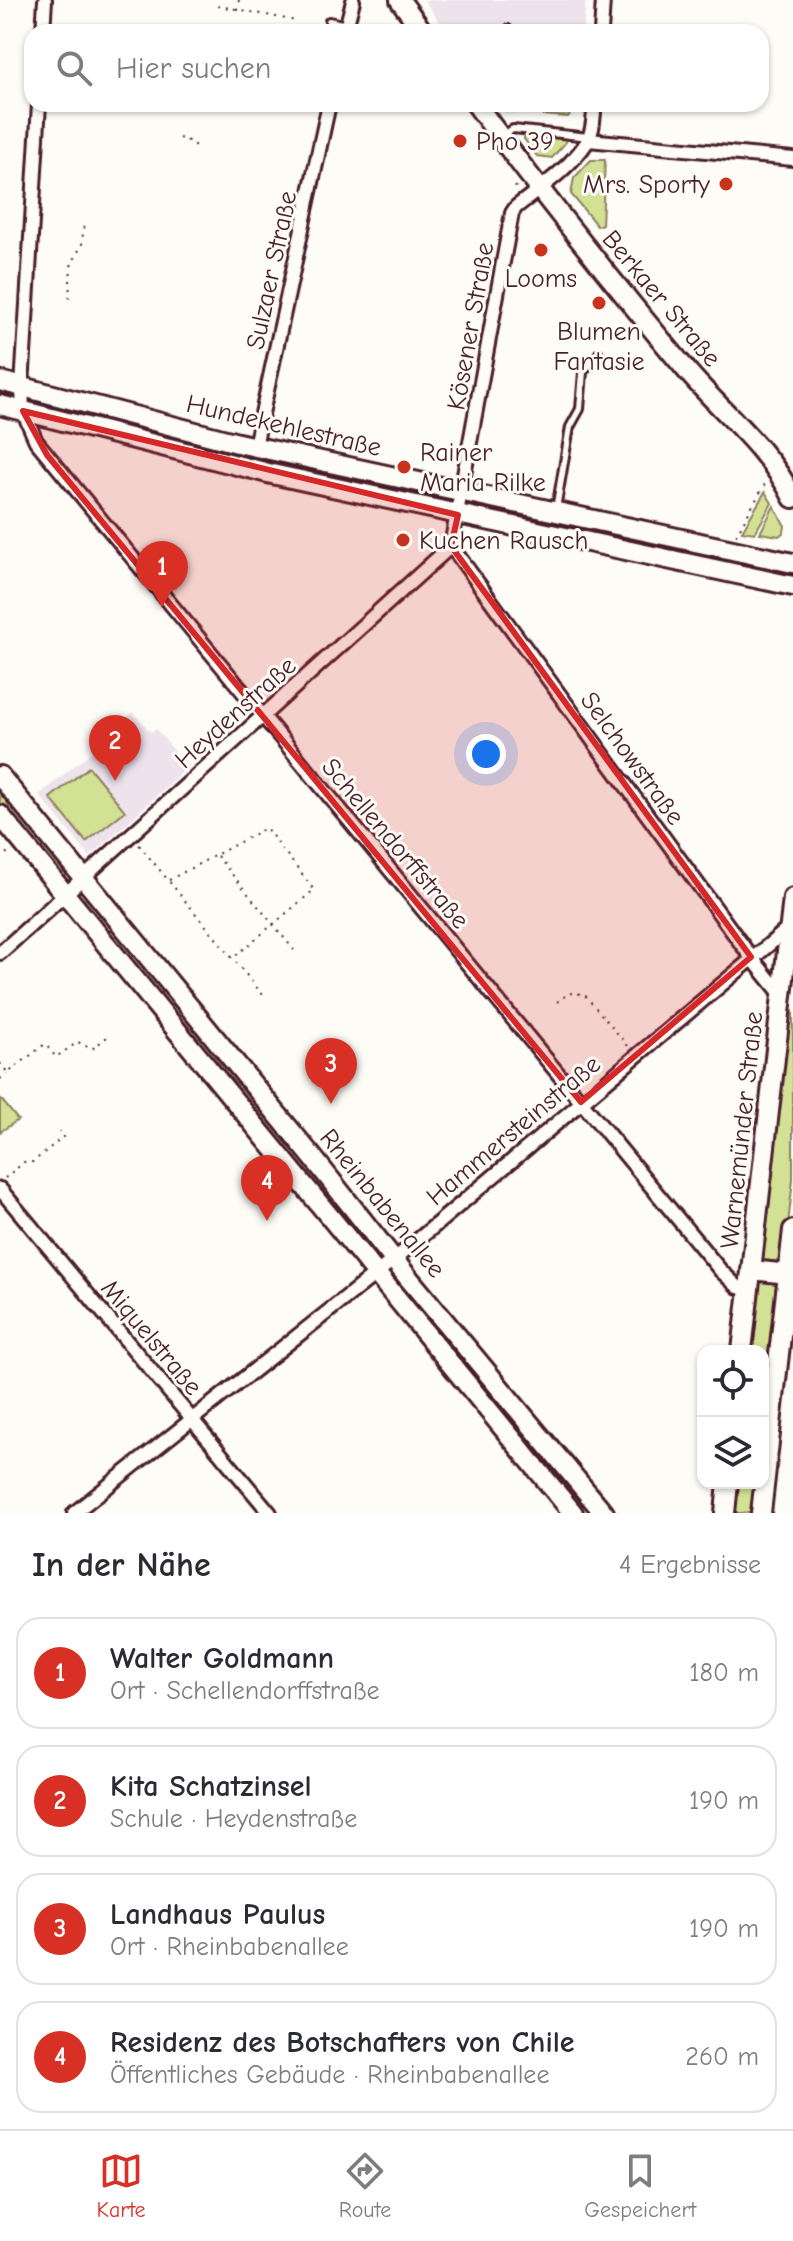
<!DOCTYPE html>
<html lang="de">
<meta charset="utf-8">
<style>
body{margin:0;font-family:"Comic Neue",sans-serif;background:#f7f7f7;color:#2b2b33}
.controls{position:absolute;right:24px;bottom:24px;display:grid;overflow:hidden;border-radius:16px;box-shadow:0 2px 6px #0004}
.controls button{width:72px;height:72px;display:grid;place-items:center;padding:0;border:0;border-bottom:2px solid #e1e1e2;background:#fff;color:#2b2b33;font:40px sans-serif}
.you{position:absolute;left:486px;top:754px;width:28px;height:28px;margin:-20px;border:6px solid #fff;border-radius:50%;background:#1a73e8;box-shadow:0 0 0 12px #1a73e833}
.badge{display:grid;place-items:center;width:52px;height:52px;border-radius:50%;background:#d93025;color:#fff;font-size:26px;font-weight:700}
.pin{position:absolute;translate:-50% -66px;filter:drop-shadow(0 2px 4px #0008)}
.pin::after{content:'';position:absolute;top:42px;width:28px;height:24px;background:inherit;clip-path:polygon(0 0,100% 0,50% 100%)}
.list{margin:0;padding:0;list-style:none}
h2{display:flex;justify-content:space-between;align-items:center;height:104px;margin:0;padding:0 32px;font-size:34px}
h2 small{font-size:26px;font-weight:400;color:#7c7c81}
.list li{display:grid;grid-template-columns:52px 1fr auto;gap:24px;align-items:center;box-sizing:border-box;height:112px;margin:0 16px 16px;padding:0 16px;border:2px solid #e1e1e2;border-radius:24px}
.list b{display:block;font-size:30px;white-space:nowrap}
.list p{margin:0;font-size:26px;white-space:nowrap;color:#7c7c81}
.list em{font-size:26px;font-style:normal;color:#7c7c81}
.icon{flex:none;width:44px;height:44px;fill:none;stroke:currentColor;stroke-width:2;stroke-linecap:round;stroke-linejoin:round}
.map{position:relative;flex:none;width:793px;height:1513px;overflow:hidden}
.search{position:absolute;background:#fff;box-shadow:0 2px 6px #0004;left:24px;right:24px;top:24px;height:88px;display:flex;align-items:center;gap:20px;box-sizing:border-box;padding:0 28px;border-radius:24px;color:#7c7c81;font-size:30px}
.sheet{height:616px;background:#fff}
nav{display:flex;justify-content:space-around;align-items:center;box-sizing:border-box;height:112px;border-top:2px solid #e1e1e2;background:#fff;font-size:22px;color:#7c7c81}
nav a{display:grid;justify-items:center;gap:4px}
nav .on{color:#d93025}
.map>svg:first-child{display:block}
</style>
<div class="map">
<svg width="793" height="1513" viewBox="0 0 793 1513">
<rect width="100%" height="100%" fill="#fdfcf7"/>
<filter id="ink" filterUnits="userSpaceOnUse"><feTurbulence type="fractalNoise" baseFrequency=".0125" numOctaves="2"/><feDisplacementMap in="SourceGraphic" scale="16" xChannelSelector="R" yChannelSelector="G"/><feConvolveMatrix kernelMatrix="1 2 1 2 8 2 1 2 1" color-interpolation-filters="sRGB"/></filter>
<g filter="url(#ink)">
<g fill="#eee3ec">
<path d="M424,0H586L583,32H447Z"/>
<path d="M499,104H578L568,117L505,113Z"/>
<path d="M133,712L151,732L156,729L188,767L90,857L39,795L106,740Z"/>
</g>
<g fill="#d3e195" stroke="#8e8060" stroke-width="2">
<path d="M560,104H578L568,117L542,115V105L559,107Z"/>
<path d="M525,133L567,137L566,142L552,158L537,156L524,139Z"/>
<path d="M591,160H605L602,224L597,226L571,194L574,178Z"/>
<path d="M53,402L271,457L269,466L54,413Z"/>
<path d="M279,459L444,495L442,504L277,468Z"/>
<path d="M765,492L772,503L755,533L742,531Z"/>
<path d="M490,505L789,569L792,578L488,515Z"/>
<path d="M774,506L785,526L784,532L779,536L760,533Z"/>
<path d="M89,767L125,811L86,842L50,798Z"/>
<path d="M0,783L69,867L57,877L0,807Z"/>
<path d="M91,894L378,1247L368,1256L80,904Z"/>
<path d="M788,1010L793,1011V1179L784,1262L759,1260Z"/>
<path d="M0,1098L18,1120L0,1132Z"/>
<path d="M403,1277L596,1513H581L393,1285Z"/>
<path d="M757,1281L780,1284L763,1435V1351H750Z"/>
<path d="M735,1483H758L754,1513H731Z"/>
</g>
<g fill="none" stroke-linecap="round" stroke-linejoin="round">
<g stroke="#4a1f2b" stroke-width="12">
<g id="lane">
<path d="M329,21L347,25"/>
<path d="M508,29L510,32"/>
<path d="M503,135L513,129L589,137"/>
<path d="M556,509L570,427L580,409L583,372L599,353"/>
</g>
</g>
<g stroke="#4a1f2b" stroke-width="18">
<g id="street">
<path d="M43,32L45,0"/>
<path d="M345,32L353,1"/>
<path d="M601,32L603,0"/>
<path d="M39,104L22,387L23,411L36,441L721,1271L738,1287L749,1289"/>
<path d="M588,140L793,159"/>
<path d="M255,446L329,104"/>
<path d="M451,546L751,957L782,995"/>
<path d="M0,953L451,546L512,213L516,207C540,188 570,168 587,142C594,131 593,116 595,104"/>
<path d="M0,1189L270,1513"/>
<path d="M74,1513L407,1249L790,927"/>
</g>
</g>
<g stroke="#4a1f2b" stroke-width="24">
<g id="secondary">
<path d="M400,0L423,32"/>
<path d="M476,104C543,196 615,285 688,372C723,413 769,449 793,498"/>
<path d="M0,381L238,443L793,563"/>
<path d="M0,405L272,474L793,586"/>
<path d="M0,776L314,1159L406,1275L604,1513"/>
<path d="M0,815L573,1513"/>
<path d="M752,1270L788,1274"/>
<path d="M742,1351L793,898"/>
<path d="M725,1513L728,1483"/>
<path d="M761,1513L793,1230"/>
</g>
</g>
<g stroke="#4a1f2b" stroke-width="2" stroke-dasharray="2 6" stroke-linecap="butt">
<path d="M239,0L237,9L296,21"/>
<path d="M218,6L236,9"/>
<path d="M179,138L191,142L199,150"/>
<path d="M515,186L517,189"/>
<path d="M69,298L71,266L82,244L84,222"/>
<path d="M736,535L765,484"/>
<path d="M139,845L263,995"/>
<path d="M217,856L294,950"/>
<path d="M0,859L8,852"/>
<path d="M169,880L266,828L314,890L233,958"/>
<path d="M557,1002L569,993L584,994L628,1046"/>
<path d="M0,1063L8,1073L45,1044L56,1057L78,1042L92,1049L107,1037"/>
<path d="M0,1079L7,1074"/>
<path d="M5,1178L24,1162H33L64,1136L60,1131"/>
</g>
<use href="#lane" stroke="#fdfcf7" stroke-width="6"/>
<use href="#street" stroke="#fdfcf7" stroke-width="12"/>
<use href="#secondary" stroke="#fdfcf7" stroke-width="18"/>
</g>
</g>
<path fill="#d62828" fill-opacity="0.2" stroke="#d62828" stroke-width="6" stroke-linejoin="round" d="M23,411L458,515L451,546L751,957L581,1102L47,455Z"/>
<g fill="#c8321e" stroke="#fdfcf7" stroke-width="3">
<circle cx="460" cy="141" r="8"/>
<circle cx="726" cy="184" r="8"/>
<circle cx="541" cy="250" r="8"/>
<circle cx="599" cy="303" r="8"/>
<circle cx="404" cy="467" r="8"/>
<circle cx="403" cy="540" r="8"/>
</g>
<g text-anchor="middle" stroke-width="6" stroke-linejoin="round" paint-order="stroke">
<g font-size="26" fill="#4a1f2b" stroke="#fdfcf7" text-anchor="start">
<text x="476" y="150">Pho 39</text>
<text x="710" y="193" text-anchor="end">Mrs. Sporty</text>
<text x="541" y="287" text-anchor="middle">Looms</text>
<text x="599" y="340" text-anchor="middle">Blumen<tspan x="599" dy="30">Fantasie</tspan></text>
<text x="420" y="461">Rainer<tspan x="420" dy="30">Maria Rilke</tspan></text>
<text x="419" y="549">Kuchen Rausch</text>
</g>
<g font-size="26" fill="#4a1f2b" stroke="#fdfcf7">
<text transform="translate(271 270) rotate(-78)" y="9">Sulzaer Straße</text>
<text transform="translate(662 298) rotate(50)" y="9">Berkaer Straße</text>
<text transform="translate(470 326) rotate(-80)" y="9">Kösener Straße</text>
<text transform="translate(284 425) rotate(13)" y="9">Hundekehlestraße</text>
<text transform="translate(235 712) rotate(-42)" y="9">Heydenstraße</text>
<text transform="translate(633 758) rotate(54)" y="9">Selchowstraße</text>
<text transform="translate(396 843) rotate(50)" y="9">Schellendorffstraße</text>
<text transform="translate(513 1130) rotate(-40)" y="9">Hammersteinstraße</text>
<text transform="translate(741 1130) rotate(-84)" y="9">Warnemünder Straße</text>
<text transform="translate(383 1203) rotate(51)" y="9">Rheinbabenallee</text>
<text transform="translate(152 1337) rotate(50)" y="9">Miquelstraße</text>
</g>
</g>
</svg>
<div class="controls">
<button><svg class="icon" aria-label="locate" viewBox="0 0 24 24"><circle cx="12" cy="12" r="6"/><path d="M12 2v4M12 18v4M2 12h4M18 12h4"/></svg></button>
<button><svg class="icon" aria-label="layers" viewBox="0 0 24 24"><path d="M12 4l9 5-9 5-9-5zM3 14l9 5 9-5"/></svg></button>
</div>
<div class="you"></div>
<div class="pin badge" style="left:162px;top:607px">1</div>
<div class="pin badge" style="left:115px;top:781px">2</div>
<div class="pin badge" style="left:331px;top:1104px">3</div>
<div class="pin badge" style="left:267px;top:1221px">4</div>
<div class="search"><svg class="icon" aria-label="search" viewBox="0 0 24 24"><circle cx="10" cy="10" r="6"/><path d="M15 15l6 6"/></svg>Hier suchen</div>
</div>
<section class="sheet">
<h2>In der Nähe<small>4 Ergebnisse</small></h2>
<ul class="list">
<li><span class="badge">1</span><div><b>Walter Goldmann</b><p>Ort · Schellendorffstraße</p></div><em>180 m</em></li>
<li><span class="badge">2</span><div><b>Kita Schatzinsel</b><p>Schule · Heydenstraße</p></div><em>190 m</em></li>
<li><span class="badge">3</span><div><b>Landhaus Paulus</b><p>Ort · Rheinbabenallee</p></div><em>190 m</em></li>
<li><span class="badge">4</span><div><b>Residenz des Botschafters von Chile</b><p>Öffentliches Gebäude · Rheinbabenallee</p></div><em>260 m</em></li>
</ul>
</section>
<nav>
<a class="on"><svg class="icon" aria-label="map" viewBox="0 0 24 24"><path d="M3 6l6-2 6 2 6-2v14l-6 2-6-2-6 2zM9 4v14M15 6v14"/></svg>Karte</a>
<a><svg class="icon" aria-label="directions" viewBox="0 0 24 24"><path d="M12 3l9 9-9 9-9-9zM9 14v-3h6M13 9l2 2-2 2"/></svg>Route</a>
<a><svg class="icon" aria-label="saved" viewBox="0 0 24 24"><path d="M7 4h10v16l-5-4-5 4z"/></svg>Gespeichert</a>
</nav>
